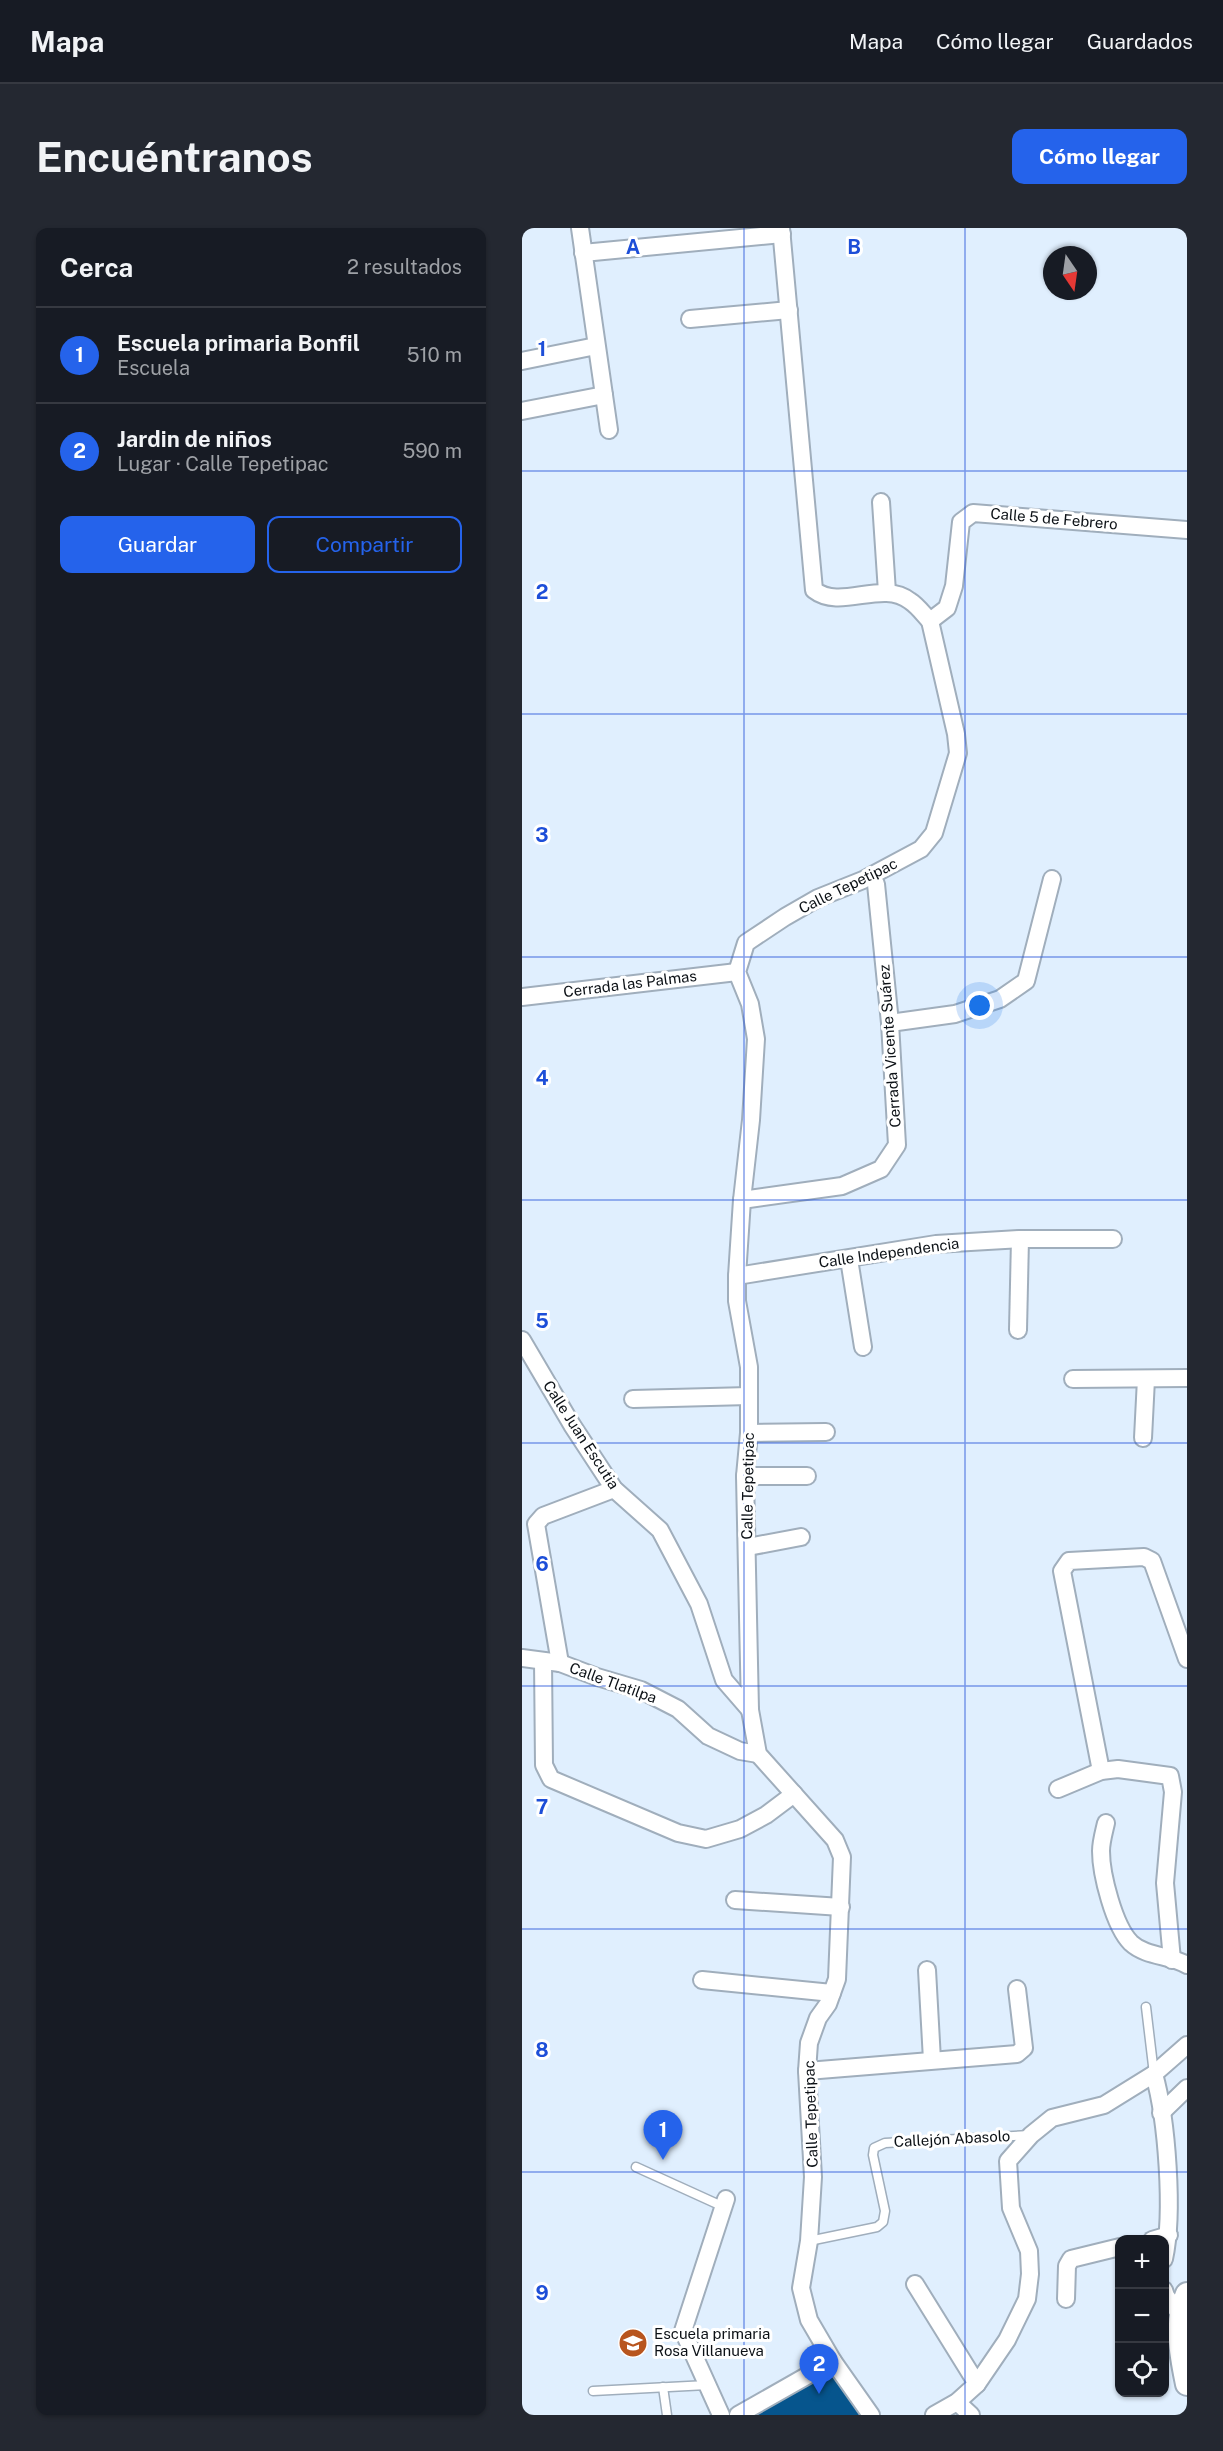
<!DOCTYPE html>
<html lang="es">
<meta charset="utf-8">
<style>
body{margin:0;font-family:"Public Sans",sans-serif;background:#242831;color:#f1f3f6}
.controls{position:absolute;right:18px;bottom:18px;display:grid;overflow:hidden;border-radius:12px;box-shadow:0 2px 4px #0004}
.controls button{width:54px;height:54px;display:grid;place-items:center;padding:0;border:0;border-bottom:2px solid #363941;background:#171b24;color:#f1f3f6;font:30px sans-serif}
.compass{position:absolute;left:521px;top:18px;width:54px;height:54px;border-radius:50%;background:#171b24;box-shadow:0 2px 4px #0004;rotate:167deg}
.you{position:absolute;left:458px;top:778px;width:21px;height:21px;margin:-15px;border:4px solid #fff;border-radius:50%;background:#1a73e8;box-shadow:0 0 0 9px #1a73e833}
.badge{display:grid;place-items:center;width:39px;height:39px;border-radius:50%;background:#2563eb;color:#fff;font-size:20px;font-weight:700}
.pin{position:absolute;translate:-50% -50px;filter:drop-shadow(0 2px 3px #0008)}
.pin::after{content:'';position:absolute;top:32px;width:21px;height:18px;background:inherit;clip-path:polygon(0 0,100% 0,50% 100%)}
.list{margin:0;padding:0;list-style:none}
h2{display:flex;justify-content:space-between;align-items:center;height:78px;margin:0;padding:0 24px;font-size:26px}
h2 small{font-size:20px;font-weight:400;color:#9ea1a6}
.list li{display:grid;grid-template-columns:39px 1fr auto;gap:18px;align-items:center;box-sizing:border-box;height:96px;padding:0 24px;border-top:2px solid #363941}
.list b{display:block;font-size:22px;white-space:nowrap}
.list p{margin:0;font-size:20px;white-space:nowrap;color:#9ea1a6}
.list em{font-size:20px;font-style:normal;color:#9ea1a6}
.actions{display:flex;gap:12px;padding:18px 24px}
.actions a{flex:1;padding:14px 0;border:2px solid #2563eb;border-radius:12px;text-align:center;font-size:21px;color:#2563eb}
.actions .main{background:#2563eb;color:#fff}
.icon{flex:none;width:33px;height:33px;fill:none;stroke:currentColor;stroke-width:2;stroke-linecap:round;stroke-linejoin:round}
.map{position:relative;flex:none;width:665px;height:2187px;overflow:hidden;border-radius:12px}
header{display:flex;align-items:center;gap:36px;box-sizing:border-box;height:84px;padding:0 30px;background:#171b24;border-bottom:2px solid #363941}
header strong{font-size:28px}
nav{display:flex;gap:33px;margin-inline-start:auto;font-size:21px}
.intro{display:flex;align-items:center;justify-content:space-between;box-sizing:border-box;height:144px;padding:0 36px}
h1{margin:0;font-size:42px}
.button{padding:15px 27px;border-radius:12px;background:#2563eb;color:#fff;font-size:21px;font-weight:700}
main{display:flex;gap:36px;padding:0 36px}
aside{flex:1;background:#171b24;border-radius:12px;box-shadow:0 2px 4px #0004}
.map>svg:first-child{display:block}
</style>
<header>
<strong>Mapa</strong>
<nav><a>Mapa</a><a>Cómo llegar</a><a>Guardados</a></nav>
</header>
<div class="intro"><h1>Encuéntranos</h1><a class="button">Cómo llegar</a></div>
<main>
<aside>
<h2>Cerca<small>2 resultados</small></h2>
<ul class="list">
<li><span class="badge">1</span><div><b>Escuela primaria Bonfil</b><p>Escuela</p></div><em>510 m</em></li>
<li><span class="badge">2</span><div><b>Jardin de niños</b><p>Lugar · Calle Tepetipac</p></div><em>590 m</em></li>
</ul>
<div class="actions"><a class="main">Guardar</a><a>Compartir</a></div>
</aside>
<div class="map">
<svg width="665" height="2187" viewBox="0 0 665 2187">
<rect width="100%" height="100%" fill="#e0effe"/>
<path fill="#06558d" d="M308,2145L338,2187H234Z"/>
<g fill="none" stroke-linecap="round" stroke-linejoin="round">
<g stroke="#a0aebc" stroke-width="11">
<g id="lane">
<path d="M624,1779L632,1846"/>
<path d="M114,1939L202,1979"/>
<path d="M287,2013L355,1999L361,1994L363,1983L351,1927L352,1920L363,1915L508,1907"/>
<path d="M141,2159L145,2187"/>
<path d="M71,2163L185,2157"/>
</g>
</g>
<g stroke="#a0aebc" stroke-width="20">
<g id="street">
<path d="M58,0L87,202"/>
<path d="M259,0L292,362C319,383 360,351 388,373C396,378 402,387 408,393"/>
<path d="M61,25L260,6"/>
<path d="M168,91L267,82"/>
<path d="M0,133L74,118"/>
<path d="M0,183L82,167"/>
<path d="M359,274L365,364"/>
<path d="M408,393L425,380L432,358L439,294L451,285L665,302"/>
<path d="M0,769L215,744"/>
<path d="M368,795L433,786L478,771L504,753L530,651"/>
<path d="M220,972L320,958L359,941L375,917L368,795L354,656"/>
<path d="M327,1031L341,1119"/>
<path d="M215,1048L414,1016L498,1011H591"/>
<path d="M496,1102L498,1011"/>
<path d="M0,1112L50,1197L92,1261L138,1302L177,1376L202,1452L228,1482"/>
<path d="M551,1151L665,1150"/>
<path d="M111,1171L227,1168"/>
<path d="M227,1205L304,1204"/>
<path d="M621,1210L624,1151"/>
<path d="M223,1248H285"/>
<path d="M226,1319L279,1309"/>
<path d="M0,1430L38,1435L75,1449L119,1462L156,1481L186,1508L218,1523L236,1526"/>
<path d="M21,1433L22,1537L29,1551L156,1605L184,1611L218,1601L244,1587L272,1566"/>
<path d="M38,1435L14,1296L21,1288L92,1261"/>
<path d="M579,1543L540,1343L547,1333L622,1329L630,1333L665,1431"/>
<path d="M536,1561L579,1543L596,1541L648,1548L651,1564L643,1655L650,1732"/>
<path d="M584,1595C582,1604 579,1614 579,1623C579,1646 592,1698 609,1715C624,1729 649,1727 665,1737"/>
<path d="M213,1672L319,1679"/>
<path d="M405,1742L410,1832"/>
<path d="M180,1752L310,1765"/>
<path d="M285,1843L495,1826L502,1820L495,1761"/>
<path d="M632,1846C645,1892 652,1985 642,2031"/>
<path d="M639,1885L665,1860"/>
<path d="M630,2012L647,2007"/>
<path d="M393,2056L455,2156"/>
<path d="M642,2062L644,2068L659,2088"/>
<path d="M544,2071L545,2038L549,2031L598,2019"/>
<path d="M435,2174L449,2187"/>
<path d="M199,2187L161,2103L204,1971"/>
<path d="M216,2187L311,2133"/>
<path d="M349,2187L311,2133L287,2092L279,2060L287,2013L291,1949L285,1843L287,1815L296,1790L306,1776L315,1751L320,1629L313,1612L236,1526L228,1482L223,1248L227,1205V1139L215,1073V1048L220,972L229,892L234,811L228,776L215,744L224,715L263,689L296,670L341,652L399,621L412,605L436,525L434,506L408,393"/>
<path d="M412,2187L435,2174L455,2156L485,2112L505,2071L508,2046L507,2023L489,1980L486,1933L509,1907L530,1890L582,1877L632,1846L665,1817"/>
</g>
</g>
<g stroke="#a0aebc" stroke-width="26">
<path id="secondary" d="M665,2066C652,2094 659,2127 665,2156"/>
</g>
<use href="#lane" stroke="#fff" stroke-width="8"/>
<use href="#street" stroke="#fff" stroke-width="16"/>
<use href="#secondary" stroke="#fff" stroke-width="22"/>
</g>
<path fill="none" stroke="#1d4ed8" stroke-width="1.5" stroke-opacity="0.55" d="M222,0V2187M443,0V2187M0,243H665M0,486H665M0,729H665M0,972H665M0,1215H665M0,1458H665M0,1701H665M0,1944H665"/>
<defs>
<g id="school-disc" transform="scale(1.5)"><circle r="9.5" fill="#b8551e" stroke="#fff"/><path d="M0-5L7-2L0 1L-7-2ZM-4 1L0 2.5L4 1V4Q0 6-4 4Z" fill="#fff"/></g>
</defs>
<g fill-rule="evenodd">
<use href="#school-disc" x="111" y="2115"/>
</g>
<g text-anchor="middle" stroke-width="6" stroke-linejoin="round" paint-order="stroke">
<g font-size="15" fill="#0c1116" stroke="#fff">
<text transform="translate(532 291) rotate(5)" y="5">Calle 5 de Febrero</text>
<text transform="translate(326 658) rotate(-26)" y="5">Calle Tepetipac</text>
<text transform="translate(108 756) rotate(-7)" y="5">Cerrada las Palmas</text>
<text transform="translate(368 818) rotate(-94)" y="5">Cerrada Vicente Suárez</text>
<text transform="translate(367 1025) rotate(-8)" y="5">Calle Independencia</text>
<text transform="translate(59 1207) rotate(57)" y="5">Calle Juan Escutia</text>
<text transform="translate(226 1258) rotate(-89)" y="5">Calle Tepetipac</text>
<text transform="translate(91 1455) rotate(20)" y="5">Calle Tlatilpa</text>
<text transform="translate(289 1886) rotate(-92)" y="5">Calle Tepetipac</text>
<text transform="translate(430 1911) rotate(-3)" y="5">Callejón Abasolo</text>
</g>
<g font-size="15" fill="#0c1116" stroke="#fff" text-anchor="start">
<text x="132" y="2111">Escuela primaria<tspan x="132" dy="17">Rosa Villanueva</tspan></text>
</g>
</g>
<g font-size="20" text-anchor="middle" font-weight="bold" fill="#1d4ed8" stroke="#fff" stroke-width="6" stroke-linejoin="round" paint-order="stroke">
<text x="111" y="26">A</text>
<text x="332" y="26">B</text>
<text x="20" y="128">1</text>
<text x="20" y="371">2</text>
<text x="20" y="614">3</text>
<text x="20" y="857">4</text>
<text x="20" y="1100">5</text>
<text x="20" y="1343">6</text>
<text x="20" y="1586">7</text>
<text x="20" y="1829">8</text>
<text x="20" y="2072">9</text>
</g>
</svg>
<div class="controls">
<button>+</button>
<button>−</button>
<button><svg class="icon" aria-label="locate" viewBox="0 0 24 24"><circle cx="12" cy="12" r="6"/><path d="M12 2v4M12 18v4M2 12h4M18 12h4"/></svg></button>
</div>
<svg class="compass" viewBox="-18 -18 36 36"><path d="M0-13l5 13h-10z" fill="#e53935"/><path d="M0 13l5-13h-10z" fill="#9ea1a6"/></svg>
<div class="you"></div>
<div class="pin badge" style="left:141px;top:1932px">1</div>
<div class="pin badge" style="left:297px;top:2166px">2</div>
</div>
</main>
